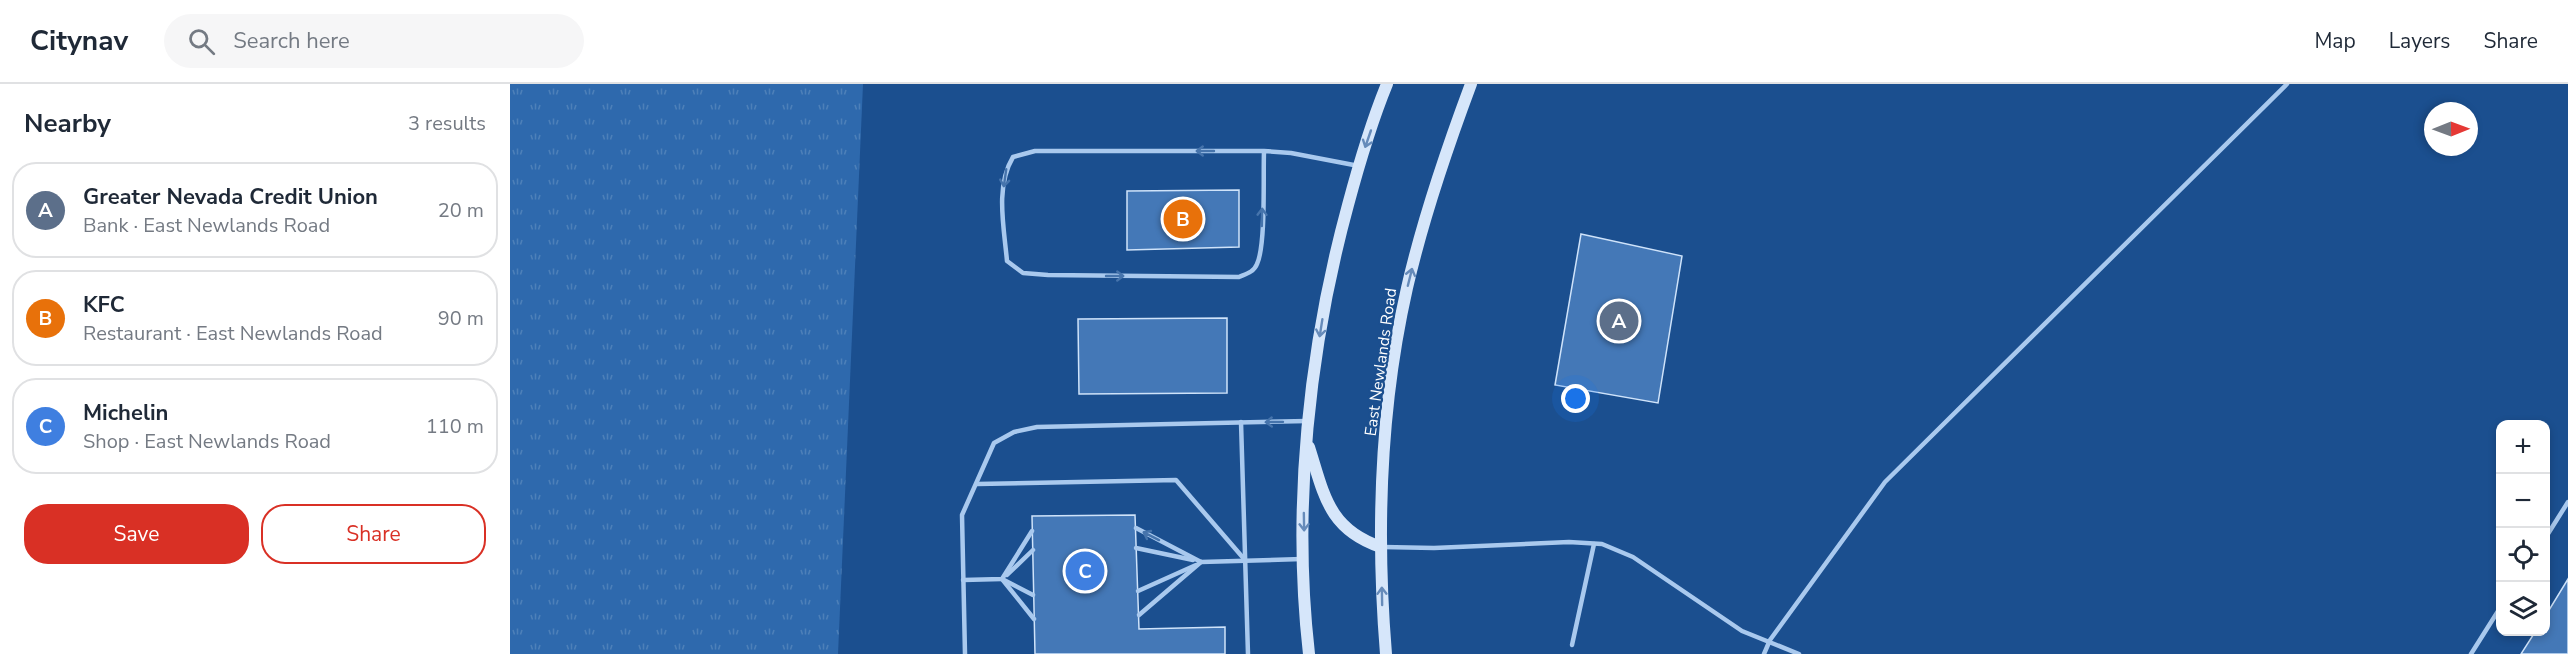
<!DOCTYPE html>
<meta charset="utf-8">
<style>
body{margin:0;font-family:"Nunito Sans",sans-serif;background:#f6f6f7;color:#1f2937}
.controls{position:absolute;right:18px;bottom:18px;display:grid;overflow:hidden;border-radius:12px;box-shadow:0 3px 9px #0003}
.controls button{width:54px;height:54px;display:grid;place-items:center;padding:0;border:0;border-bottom:2px solid #e0e1e3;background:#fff;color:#1f2937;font:30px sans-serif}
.compass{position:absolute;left:1914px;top:18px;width:54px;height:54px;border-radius:50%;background:#fff;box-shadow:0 3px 9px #0003;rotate:89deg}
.you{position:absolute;left:1066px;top:315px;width:21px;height:21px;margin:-15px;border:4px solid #fff;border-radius:50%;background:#1a73e8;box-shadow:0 0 0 9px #1a73e833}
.badge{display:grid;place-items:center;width:39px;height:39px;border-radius:50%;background:#d93025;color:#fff;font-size:20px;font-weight:700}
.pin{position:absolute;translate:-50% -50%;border:3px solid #fff;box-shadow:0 2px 6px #0006}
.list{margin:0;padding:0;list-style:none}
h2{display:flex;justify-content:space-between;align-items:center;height:78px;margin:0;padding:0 24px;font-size:26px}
h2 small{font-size:20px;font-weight:400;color:#747a83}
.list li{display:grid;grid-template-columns:39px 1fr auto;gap:18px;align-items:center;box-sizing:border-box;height:96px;margin:0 12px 12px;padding:0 12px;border:2px solid #e0e1e3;border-radius:24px}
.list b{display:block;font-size:22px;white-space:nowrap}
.list p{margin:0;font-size:20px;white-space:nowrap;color:#747a83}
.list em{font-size:20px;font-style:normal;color:#747a83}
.actions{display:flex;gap:12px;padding:18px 24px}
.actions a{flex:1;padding:14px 0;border:2px solid #d93025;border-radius:24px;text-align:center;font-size:21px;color:#d93025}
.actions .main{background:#d93025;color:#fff}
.icon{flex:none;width:33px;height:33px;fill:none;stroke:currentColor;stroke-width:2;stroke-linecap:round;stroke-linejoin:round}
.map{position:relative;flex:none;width:2058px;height:570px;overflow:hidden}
header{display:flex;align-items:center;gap:36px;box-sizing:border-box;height:84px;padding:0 30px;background:#fff;border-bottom:2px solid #e0e1e3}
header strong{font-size:28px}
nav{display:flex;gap:33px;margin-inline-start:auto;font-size:21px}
.search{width:420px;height:54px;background:#f6f6f7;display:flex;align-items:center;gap:15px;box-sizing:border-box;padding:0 21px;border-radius:33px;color:#747a83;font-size:22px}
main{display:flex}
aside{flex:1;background:#fff}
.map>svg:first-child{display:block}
</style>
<header>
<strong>Citynav</strong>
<div class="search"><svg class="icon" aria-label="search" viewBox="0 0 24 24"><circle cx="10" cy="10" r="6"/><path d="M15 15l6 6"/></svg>Search here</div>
<nav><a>Map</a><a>Layers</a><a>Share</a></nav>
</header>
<main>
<aside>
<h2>Nearby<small>3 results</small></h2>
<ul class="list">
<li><span class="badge" style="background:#5c6f8a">A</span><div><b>Greater Nevada Credit Union</b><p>Bank · East Newlands Road</p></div><em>20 m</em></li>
<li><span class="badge" style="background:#e8710a">B</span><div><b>KFC</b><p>Restaurant · East Newlands Road</p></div><em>90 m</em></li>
<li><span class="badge" style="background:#3f7fe0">C</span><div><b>Michelin</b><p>Shop · East Newlands Road</p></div><em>110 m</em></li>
</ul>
<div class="actions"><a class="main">Save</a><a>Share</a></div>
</aside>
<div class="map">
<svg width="2058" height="570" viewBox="0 0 2058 570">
<defs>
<pattern id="grass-tufts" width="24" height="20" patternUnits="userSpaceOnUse" patternTransform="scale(1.5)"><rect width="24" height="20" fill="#2e69ad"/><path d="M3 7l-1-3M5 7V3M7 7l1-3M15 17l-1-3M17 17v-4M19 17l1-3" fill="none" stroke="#4d80b9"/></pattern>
</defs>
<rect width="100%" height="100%" fill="#1b4f8f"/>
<path fill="url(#grass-tufts)" d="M0,0H353L328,570H0Z"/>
<g fill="#4478b7" stroke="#cfe3fa" stroke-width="1.5">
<path d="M729,106V163L617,166V107Z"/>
<path d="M1071,150L1172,172L1148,319L1045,301Z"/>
<path d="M717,234V309L569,310L568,235Z"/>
<path d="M625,431L629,545L715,543V570H525L522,432Z"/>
<path d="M2058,495V570H2011L2025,548H2036V531Z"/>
</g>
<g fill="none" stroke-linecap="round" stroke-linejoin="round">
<g stroke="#a9c9ee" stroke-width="4.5">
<path d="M754,67C753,92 756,161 747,180C744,188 736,190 729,193L538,191L513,189L497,177C494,143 485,103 503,73L525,67H754L781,69L849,82"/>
<path d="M731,338L738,570"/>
<path d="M467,400L666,396L735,476"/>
<path d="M626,444L691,478L792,475"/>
<path d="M2036,453L2058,418"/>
<path d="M873,463L924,464L1059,458L1092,460L1123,473L1232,547L1289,570"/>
<path d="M626,464L683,476"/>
<path d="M497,491L523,466"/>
<path d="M492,495L524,535"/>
<path d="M453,496L492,495L522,447"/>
<path d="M494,496L523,511"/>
<path d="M628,507L686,481"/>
<path d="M629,531L691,478"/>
<path d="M1062,561L1084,460"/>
<path d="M455,570L452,431L484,359L504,348L527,343L797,337"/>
<path d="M1254,570L1260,556L1375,398L1777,0"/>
<path d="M1961,570L1990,524"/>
</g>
<g stroke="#d6e6fa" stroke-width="12">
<path d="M799,363C814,410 818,445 871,463"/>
<path d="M799,570C782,422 799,264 838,121C849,80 861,39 877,0"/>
<path d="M876,570C866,448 870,323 897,204C913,134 936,67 961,0"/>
</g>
</g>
<defs><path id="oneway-shaft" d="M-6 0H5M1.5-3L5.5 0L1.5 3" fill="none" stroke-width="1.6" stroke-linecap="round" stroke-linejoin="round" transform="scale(1.5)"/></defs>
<g stroke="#668bba">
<use href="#oneway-shaft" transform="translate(858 55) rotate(109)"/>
<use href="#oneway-shaft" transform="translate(900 193) rotate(-76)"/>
<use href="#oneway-shaft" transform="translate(811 244) rotate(99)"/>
<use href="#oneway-shaft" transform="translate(794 438) rotate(89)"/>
<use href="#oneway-shaft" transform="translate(872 512) rotate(-91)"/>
</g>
<g stroke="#4674ac">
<use href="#oneway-shaft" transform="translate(695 67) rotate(-180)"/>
<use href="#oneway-shaft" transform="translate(495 94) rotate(98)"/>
<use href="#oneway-shaft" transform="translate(752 133) rotate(-89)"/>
<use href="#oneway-shaft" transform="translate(605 192)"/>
<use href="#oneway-shaft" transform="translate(764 338) rotate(179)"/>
<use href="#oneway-shaft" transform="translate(641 452) rotate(-153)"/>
</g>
<g text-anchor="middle" stroke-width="4.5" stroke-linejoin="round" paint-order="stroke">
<g font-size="16" fill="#fff" stroke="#1b4f8f">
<text transform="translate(870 278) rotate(-82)" y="6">East Newlands Road</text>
</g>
</g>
</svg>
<div class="controls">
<button>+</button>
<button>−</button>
<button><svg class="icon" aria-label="locate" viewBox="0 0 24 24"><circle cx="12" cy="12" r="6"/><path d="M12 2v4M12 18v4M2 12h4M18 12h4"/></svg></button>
<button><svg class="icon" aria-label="layers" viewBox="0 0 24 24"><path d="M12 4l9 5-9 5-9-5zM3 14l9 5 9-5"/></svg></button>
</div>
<svg class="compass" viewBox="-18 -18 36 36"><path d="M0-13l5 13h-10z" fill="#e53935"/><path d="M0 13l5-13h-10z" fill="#747a83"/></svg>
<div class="you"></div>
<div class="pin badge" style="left:1109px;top:237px;background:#5c6f8a">A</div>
<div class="pin badge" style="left:673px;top:135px;background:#e8710a">B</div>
<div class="pin badge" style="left:575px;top:487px;background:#3f7fe0">C</div>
</div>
</main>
